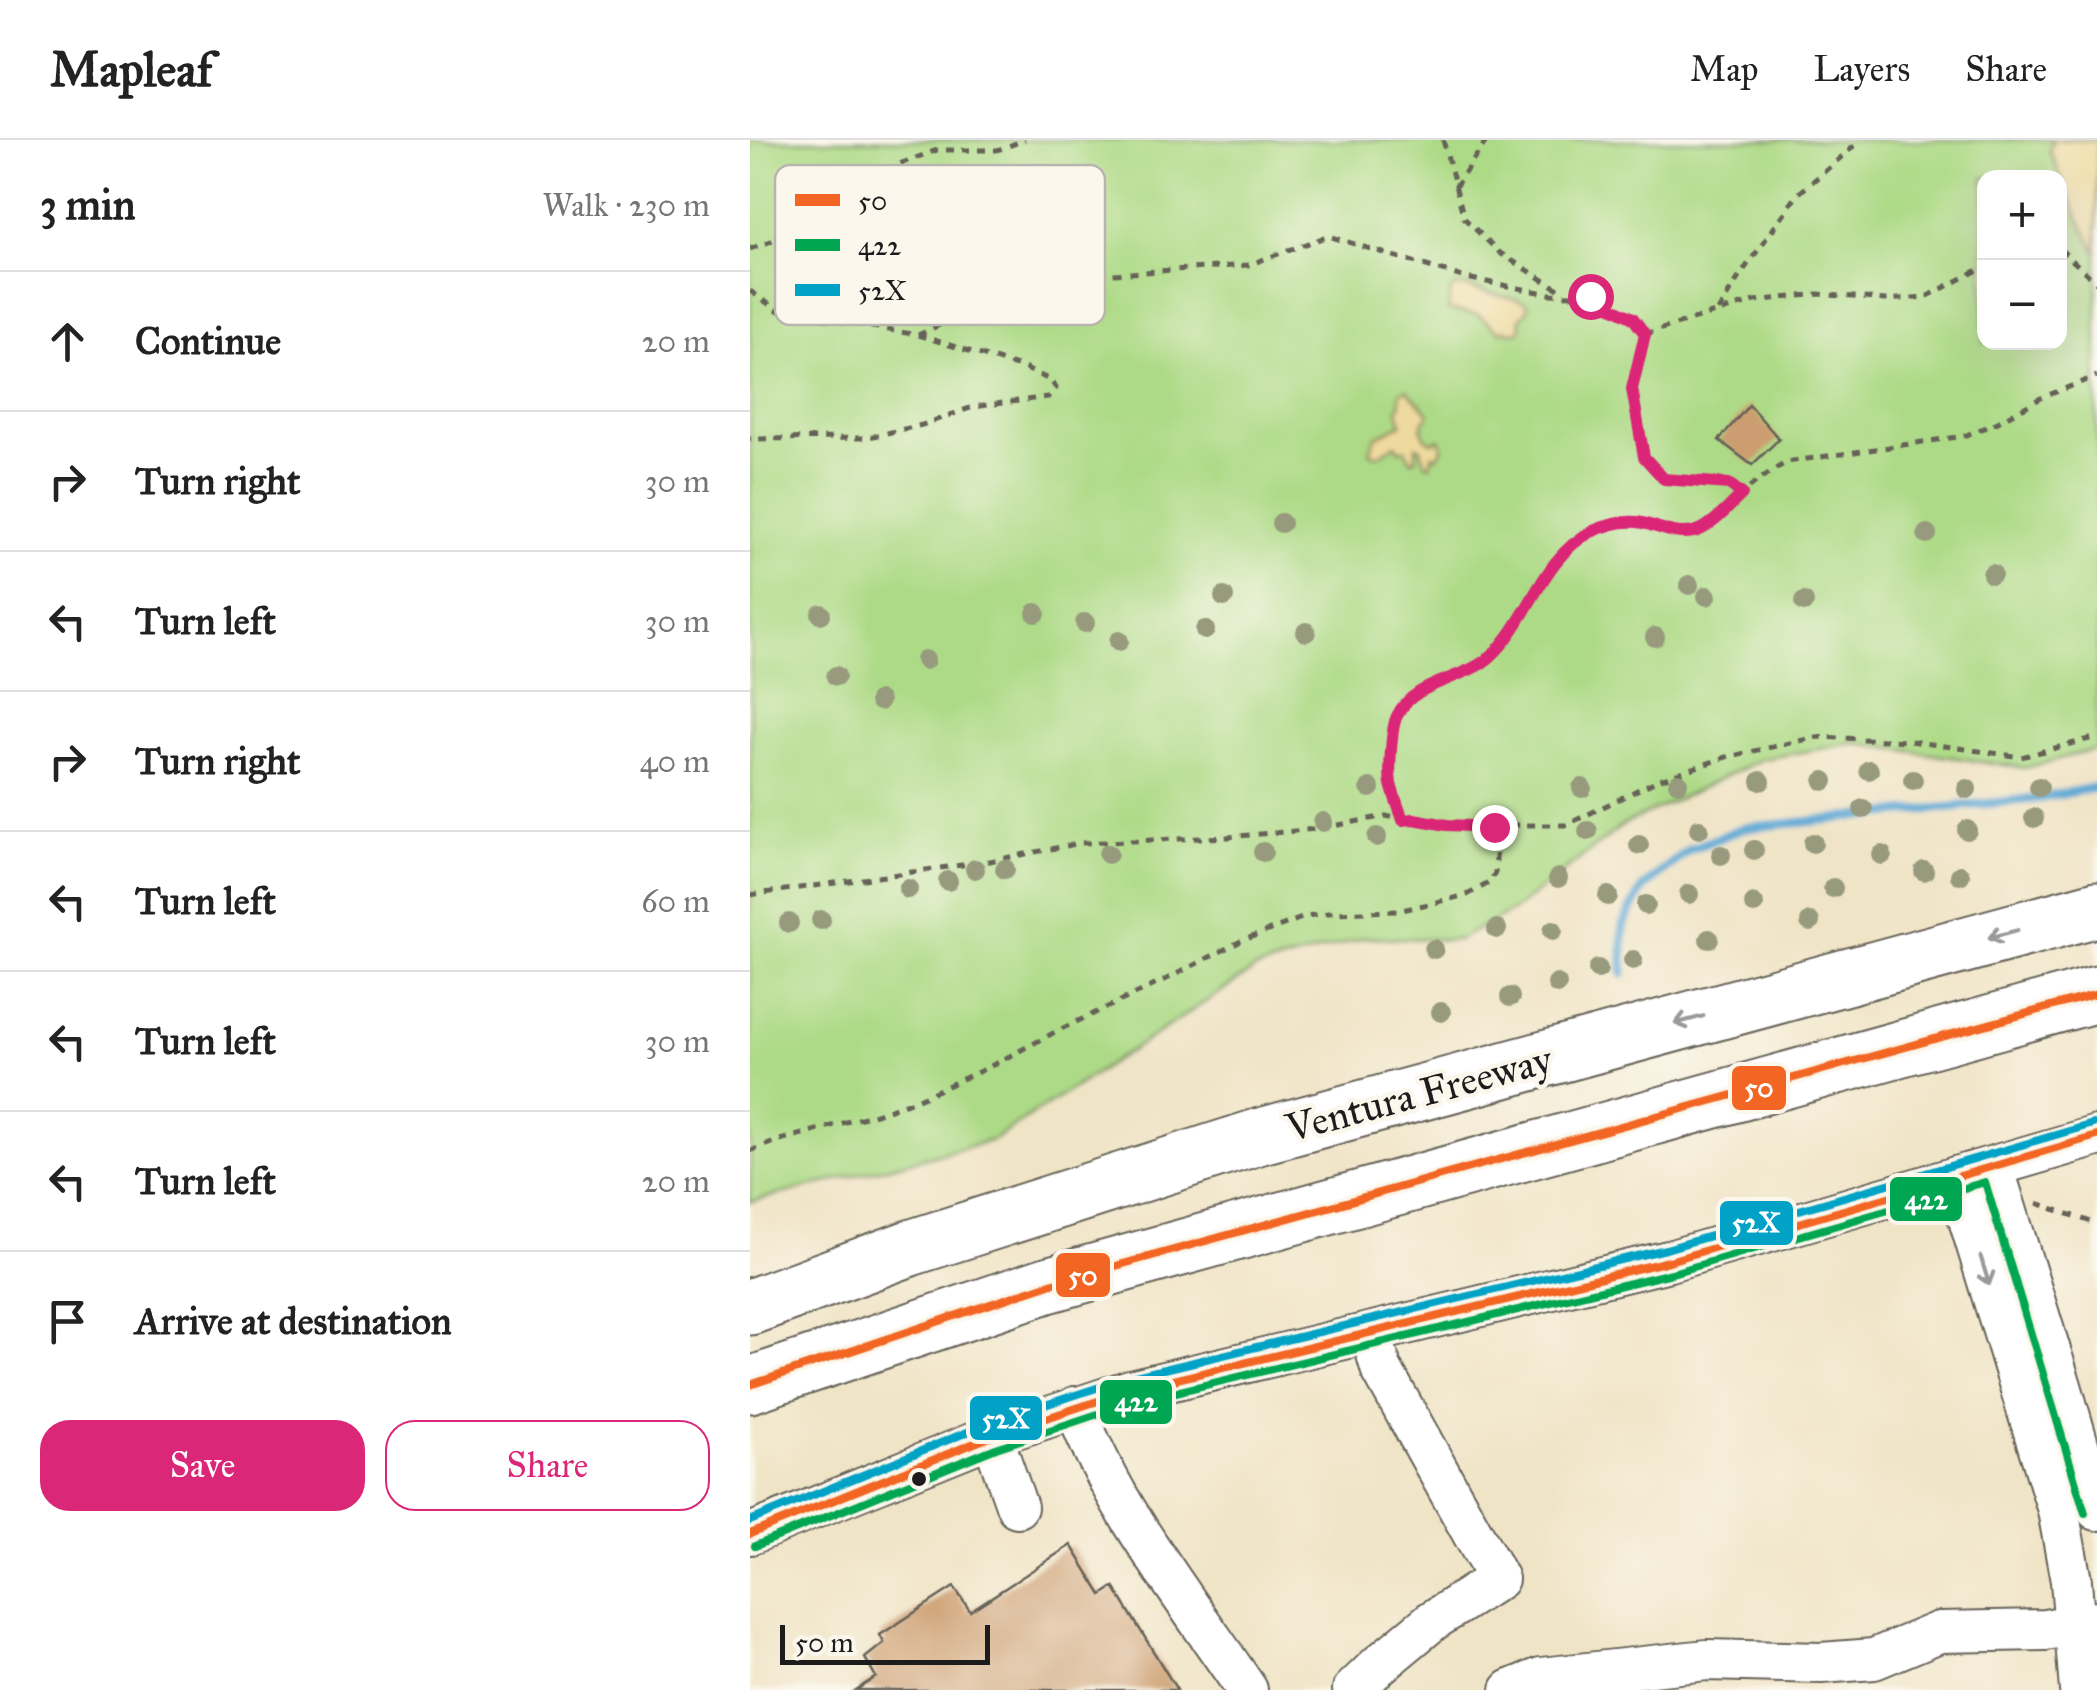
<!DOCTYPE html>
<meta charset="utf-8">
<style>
body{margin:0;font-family:"IM FELL Great Primer",serif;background:#f2f2f2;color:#222}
.controls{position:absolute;right:30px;top:30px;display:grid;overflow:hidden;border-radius:20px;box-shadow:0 10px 40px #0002}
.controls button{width:90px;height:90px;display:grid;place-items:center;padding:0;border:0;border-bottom:2px solid #e0e0e0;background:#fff;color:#222;font:50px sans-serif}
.scale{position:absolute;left:30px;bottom:25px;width:210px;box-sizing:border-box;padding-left:10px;border:5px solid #1c1c1c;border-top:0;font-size:28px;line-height:35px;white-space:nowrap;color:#1c1c1c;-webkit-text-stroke:8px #fbf7ec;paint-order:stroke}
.stop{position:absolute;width:30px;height:30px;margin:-22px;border:8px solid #db2777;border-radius:50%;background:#fff}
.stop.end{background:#db2777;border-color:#fff;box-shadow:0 2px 10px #0008}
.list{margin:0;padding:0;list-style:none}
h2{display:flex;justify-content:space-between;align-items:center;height:130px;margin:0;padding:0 40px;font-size:42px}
h2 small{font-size:32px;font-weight:400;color:#767676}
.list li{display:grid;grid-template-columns:65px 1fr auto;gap:30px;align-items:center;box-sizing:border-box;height:140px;padding:0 40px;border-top:2px solid #e0e0e0}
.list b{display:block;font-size:38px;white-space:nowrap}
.list em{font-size:32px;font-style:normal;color:#767676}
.actions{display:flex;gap:20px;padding:30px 40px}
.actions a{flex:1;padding:22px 0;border:2px solid #db2777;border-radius:30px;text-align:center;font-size:35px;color:#db2777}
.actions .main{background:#db2777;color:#fff}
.icon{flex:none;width:55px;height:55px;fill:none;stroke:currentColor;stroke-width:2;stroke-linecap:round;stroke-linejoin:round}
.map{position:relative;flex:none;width:1347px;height:1550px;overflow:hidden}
header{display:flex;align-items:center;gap:60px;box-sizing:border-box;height:140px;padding:0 50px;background:#fff;border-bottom:2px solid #e0e0e0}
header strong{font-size:48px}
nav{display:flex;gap:55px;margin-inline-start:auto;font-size:35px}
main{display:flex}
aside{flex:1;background:#fff}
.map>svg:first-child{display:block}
</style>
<header>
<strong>Mapleaf</strong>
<nav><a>Map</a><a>Layers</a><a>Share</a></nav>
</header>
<main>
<aside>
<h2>3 min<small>Walk · 230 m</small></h2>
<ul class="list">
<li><svg class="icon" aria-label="ahead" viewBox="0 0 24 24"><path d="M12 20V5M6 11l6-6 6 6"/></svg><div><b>Continue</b></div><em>20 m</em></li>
<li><svg class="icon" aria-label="right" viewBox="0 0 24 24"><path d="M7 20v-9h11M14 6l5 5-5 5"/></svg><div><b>Turn right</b></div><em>30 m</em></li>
<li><svg class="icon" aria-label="left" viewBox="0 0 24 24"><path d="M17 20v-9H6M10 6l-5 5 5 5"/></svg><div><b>Turn left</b></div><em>30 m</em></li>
<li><svg class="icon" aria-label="right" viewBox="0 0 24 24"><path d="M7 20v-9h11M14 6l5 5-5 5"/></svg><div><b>Turn right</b></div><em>40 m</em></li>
<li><svg class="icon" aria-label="left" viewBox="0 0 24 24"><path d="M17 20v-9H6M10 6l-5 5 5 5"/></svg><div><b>Turn left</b></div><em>60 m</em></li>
<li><svg class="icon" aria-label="left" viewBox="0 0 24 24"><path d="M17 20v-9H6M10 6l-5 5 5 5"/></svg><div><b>Turn left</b></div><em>30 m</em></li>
<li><svg class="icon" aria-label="left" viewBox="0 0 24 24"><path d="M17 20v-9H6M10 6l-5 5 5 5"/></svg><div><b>Turn left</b></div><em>20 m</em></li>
<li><svg class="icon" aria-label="arrive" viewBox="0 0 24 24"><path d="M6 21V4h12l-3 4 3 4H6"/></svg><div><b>Arrive at destination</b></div></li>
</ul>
<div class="actions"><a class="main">Save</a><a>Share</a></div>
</aside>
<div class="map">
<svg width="1347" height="1550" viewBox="0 0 1347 1550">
<rect width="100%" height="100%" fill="#fbf7ec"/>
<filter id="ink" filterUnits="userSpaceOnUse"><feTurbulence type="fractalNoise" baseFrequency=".01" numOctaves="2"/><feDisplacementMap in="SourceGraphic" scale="20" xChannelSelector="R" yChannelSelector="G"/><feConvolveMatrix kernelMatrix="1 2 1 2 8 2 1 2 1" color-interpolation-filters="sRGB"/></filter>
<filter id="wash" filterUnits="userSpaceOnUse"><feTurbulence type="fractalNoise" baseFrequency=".0048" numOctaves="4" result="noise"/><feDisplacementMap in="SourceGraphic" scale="40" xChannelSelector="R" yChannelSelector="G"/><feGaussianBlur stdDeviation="2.25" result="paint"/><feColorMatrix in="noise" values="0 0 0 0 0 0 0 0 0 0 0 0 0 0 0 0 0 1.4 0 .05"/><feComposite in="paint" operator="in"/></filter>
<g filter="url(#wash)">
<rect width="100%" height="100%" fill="#f0e4c6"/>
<path fill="#adda86" stroke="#647b51" stroke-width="2.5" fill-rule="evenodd" d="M0,0H1347V609L1275,628L1104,603L1012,619L873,685L767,768L708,800L616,797L506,829L243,1000L0,1062ZM1234,38H1310V202H1234Z"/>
<g fill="#eeda9e" stroke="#857b5d" stroke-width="2.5">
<path d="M1304,0H1347V113L1325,70L1299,10Z"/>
<path d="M708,146C721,147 731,151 743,154C755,158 766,157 778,164L777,171L770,178L771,189L768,192H758L755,189L750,192L729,175L698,170L701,149Z"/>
<path d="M657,249C664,258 670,264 678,272V277L673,281L674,285L671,287L675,297L682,302L690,299C693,306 693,311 687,317L682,315L680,325L676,324L670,307L666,306V319L661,321L656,310H649L646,304L629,315L620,312L625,297L652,284L648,270L650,265V252Z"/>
</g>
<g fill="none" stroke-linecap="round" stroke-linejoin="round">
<path stroke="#5da8d5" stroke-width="9" d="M873,834V785L893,748L938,710L993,688L1292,658L1347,647"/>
</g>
<g id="blocks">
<g fill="#cc9d70">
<path d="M999,265L1029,299L1002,325L969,300Z"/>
<path d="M321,1405L352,1455L364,1447L427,1550H106L126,1537L115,1518L134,1503L130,1495L204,1447L220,1471Z"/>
</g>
</g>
</g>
<g filter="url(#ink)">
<use href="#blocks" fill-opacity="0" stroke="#666258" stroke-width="2.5"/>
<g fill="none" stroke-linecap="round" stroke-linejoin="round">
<g stroke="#666258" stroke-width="44">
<g id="minor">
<path d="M1243,1027L1311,1246L1347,1370"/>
<path d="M1206,1037L1308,1370L1321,1441L1330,1550"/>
<path d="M325,1267C364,1370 436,1459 497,1550"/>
<path d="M242,1296L267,1367"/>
<path d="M0,1394L242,1296L381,1250L919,1121L1347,996"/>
<path d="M603,1550L630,1524L682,1481L748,1439L631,1228L621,1193"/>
<path d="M761,1550L791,1538L957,1520L1071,1523L1124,1519L1189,1492L1295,1490L1347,1481"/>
</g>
</g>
<g stroke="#666258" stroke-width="59">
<g id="highway">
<path d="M0,1167L160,1108L511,996L1347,769"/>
<path d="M0,1245L297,1145L1347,854"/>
</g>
</g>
<g stroke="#666258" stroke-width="5" stroke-dasharray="8 8" stroke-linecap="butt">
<path d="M693,0L714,78L750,113L815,153"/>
<path d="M705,47L737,0"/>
<path d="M0,109L61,86L115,37L187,10H247L275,0"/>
<path d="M1310,109L1347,143"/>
<path d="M0,151L29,171L168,195L276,229L300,240L306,248L298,257L223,267L172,285L115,298L0,299"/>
<path d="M968,171L991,134L1048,54L1109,2"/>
<path d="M895,194L1005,161L1069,154L1135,160L1176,157L1234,127"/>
<path d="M168,195L290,139L498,125L578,96L716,138L800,154L840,156L883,178L895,194L883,249L894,317L914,339L979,344L992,353"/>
<path d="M653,680L640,640L645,578L659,559L681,547L716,533L739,518L760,496L783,454L804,426L817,410L839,393L866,383H892L906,389L928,393L950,390L971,375L992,353L1011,338L1037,322L1214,296L1246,283L1291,258L1347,236"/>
<path d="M0,755L240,721L331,703L477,697L567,689L636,676L653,680L663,679L697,685H816L910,639L977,617L1067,597L1160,601L1271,617L1347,597"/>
<path d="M0,1011L30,1000L126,974L166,960L239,927L309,890L409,843L491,801L557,776L578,773L648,771L717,755L739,743L745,733L747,705L744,687"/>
<path d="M1287,1063L1347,1084"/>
</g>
<use href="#minor" stroke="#fff" stroke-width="40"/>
<use href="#highway" stroke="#fff" stroke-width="55"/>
<g stroke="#fbf7ec" stroke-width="15">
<g id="bus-1">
<path d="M0,1245L297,1145L1347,854"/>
<path d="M0,1394L242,1296L381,1250L919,1121L1347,996"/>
</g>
</g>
<g stroke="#fbf7ec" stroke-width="15">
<path id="bus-2" d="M5,1406L246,1308L384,1262L922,1133L1235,1042L1335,1373"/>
</g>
<g stroke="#fbf7ec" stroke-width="15">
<path id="bus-3" d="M0,1381L237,1284L377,1238L916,1109L1343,984"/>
</g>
<use href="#bus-1" stroke="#f26522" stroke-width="8"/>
<use href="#bus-2" stroke="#00a651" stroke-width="8"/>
<use href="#bus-3" stroke="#01a2c5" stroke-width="8"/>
</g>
<g fill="#979a7d">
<circle cx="531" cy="383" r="10"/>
<circle cx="1177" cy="394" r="10"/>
<circle cx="1242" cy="434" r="10"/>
<circle cx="939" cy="445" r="10"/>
<circle cx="957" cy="456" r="10"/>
<circle cx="474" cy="457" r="10"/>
<circle cx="1054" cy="462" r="10"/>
<circle cx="286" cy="473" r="10"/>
<circle cx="71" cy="474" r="10"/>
<circle cx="335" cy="483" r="10"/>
<circle cx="455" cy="490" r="10"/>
<circle cx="556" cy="492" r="10"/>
<circle cx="905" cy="497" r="10"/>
<circle cx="369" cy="501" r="10"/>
<circle cx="175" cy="520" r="10"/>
<circle cx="86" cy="536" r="10"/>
<circle cx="129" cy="561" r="10"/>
<circle cx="1119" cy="630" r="10"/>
<circle cx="1163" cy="640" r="10"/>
<circle cx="1011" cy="641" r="10"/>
<circle cx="1074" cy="641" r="10"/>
<circle cx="928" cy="643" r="10"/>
<circle cx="1289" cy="647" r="10"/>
<circle cx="620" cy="648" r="10"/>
<circle cx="832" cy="648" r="10"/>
<circle cx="1217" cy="649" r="10"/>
<circle cx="1113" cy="669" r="10"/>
<circle cx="1284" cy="678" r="10"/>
<circle cx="573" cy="682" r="10"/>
<circle cx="949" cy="689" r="10"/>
<circle cx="1217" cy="690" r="10"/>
<circle cx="838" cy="691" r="10"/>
<circle cx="627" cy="697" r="10"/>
<circle cx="1063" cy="703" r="10"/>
<circle cx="889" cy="705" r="10"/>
<circle cx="1004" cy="710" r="10"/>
<circle cx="513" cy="712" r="10"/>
<circle cx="358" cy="714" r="10"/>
<circle cx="971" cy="715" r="10"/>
<circle cx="1132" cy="715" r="10"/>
<circle cx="225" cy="729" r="10"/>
<circle cx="255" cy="729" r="10"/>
<circle cx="1174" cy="731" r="10"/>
<circle cx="1210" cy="735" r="10"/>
<circle cx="808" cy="738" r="10"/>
<circle cx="198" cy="741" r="10"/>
<circle cx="1083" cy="748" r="10"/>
<circle cx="158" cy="749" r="10"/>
<circle cx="939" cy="754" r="10"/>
<circle cx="858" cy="756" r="10"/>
<circle cx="1004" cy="764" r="10"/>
<circle cx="896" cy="765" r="10"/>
<circle cx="71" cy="780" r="10"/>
<circle cx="1060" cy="782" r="10"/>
<circle cx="39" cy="783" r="10"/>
<circle cx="747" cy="789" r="10"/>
<circle cx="803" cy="790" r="10"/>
<circle cx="959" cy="799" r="10"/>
<circle cx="684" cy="809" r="10"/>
<circle cx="883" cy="820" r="10"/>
<circle cx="848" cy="829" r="10"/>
<circle cx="807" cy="844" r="10"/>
<circle cx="760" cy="857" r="10"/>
<circle cx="691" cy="872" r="10"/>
</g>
<defs><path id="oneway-shaft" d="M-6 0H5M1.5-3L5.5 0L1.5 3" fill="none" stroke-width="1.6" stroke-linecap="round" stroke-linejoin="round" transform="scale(2.5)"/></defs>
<g stroke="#999">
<use href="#oneway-shaft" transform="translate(1253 794) rotate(165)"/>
<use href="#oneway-shaft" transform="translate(939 880) rotate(165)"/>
<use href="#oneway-shaft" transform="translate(1235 1131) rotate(73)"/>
</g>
</g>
<g fill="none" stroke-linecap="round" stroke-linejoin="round" filter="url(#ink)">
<path stroke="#db2777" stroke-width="12" d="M744,687L697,685L664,679L653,680C649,668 644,656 641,644C639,632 641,587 647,576C664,540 714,541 741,516C780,480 791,418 841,392C856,385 875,379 893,383C913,388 931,399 952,389C967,381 980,366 992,354L979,344L914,339L894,317L882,249L895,194L883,178L840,156"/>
</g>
<circle fill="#1c1c1c" stroke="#fbf7ec" stroke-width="4" cx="169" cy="1339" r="9"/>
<g text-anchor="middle" stroke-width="9" stroke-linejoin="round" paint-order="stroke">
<g font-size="40" fill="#1c1c1c" stroke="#fbf7ec">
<text transform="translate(669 953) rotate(-15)" y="14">Ventura Freeway</text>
</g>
</g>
<rect x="25" y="25" width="330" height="160" rx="15" fill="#fbf7ec" stroke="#b8b5ae" stroke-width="2.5"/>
<rect x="45" y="54" width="45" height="12" fill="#f26522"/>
<rect x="45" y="99" width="45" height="12" fill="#00a651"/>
<rect x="45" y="144" width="45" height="12" fill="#01a2c5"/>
<g font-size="28" fill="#1c1c1c">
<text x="108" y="70">50</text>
<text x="108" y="115">422</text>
<text x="108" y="160">52X</text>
</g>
<g stroke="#fbf7ec" stroke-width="4">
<rect x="980" y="924" width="58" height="48" rx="10" fill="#f26522"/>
<rect x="1138" y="1035" width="76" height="48" rx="10" fill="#00a651"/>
<rect x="968" y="1059" width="77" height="48" rx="10" fill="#01a2c5"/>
<rect x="304" y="1111" width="58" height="48" rx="10" fill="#f26522"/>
<rect x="348" y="1238" width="76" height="48" rx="10" fill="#00a651"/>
<rect x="218" y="1254" width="76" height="48" rx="10" fill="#01a2c5"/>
</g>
<g font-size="28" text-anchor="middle" font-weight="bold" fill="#fff">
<text x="1009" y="957">50</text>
<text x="1176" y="1069">422</text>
<text x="1006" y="1092">52X</text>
<text x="333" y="1145">50</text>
<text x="386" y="1271">422</text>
<text x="256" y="1288">52X</text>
</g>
</svg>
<div class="controls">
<button>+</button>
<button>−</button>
</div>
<div class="scale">50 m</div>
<div class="stop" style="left:840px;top:156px"></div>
<div class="stop end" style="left:744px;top:687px"></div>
</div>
</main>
